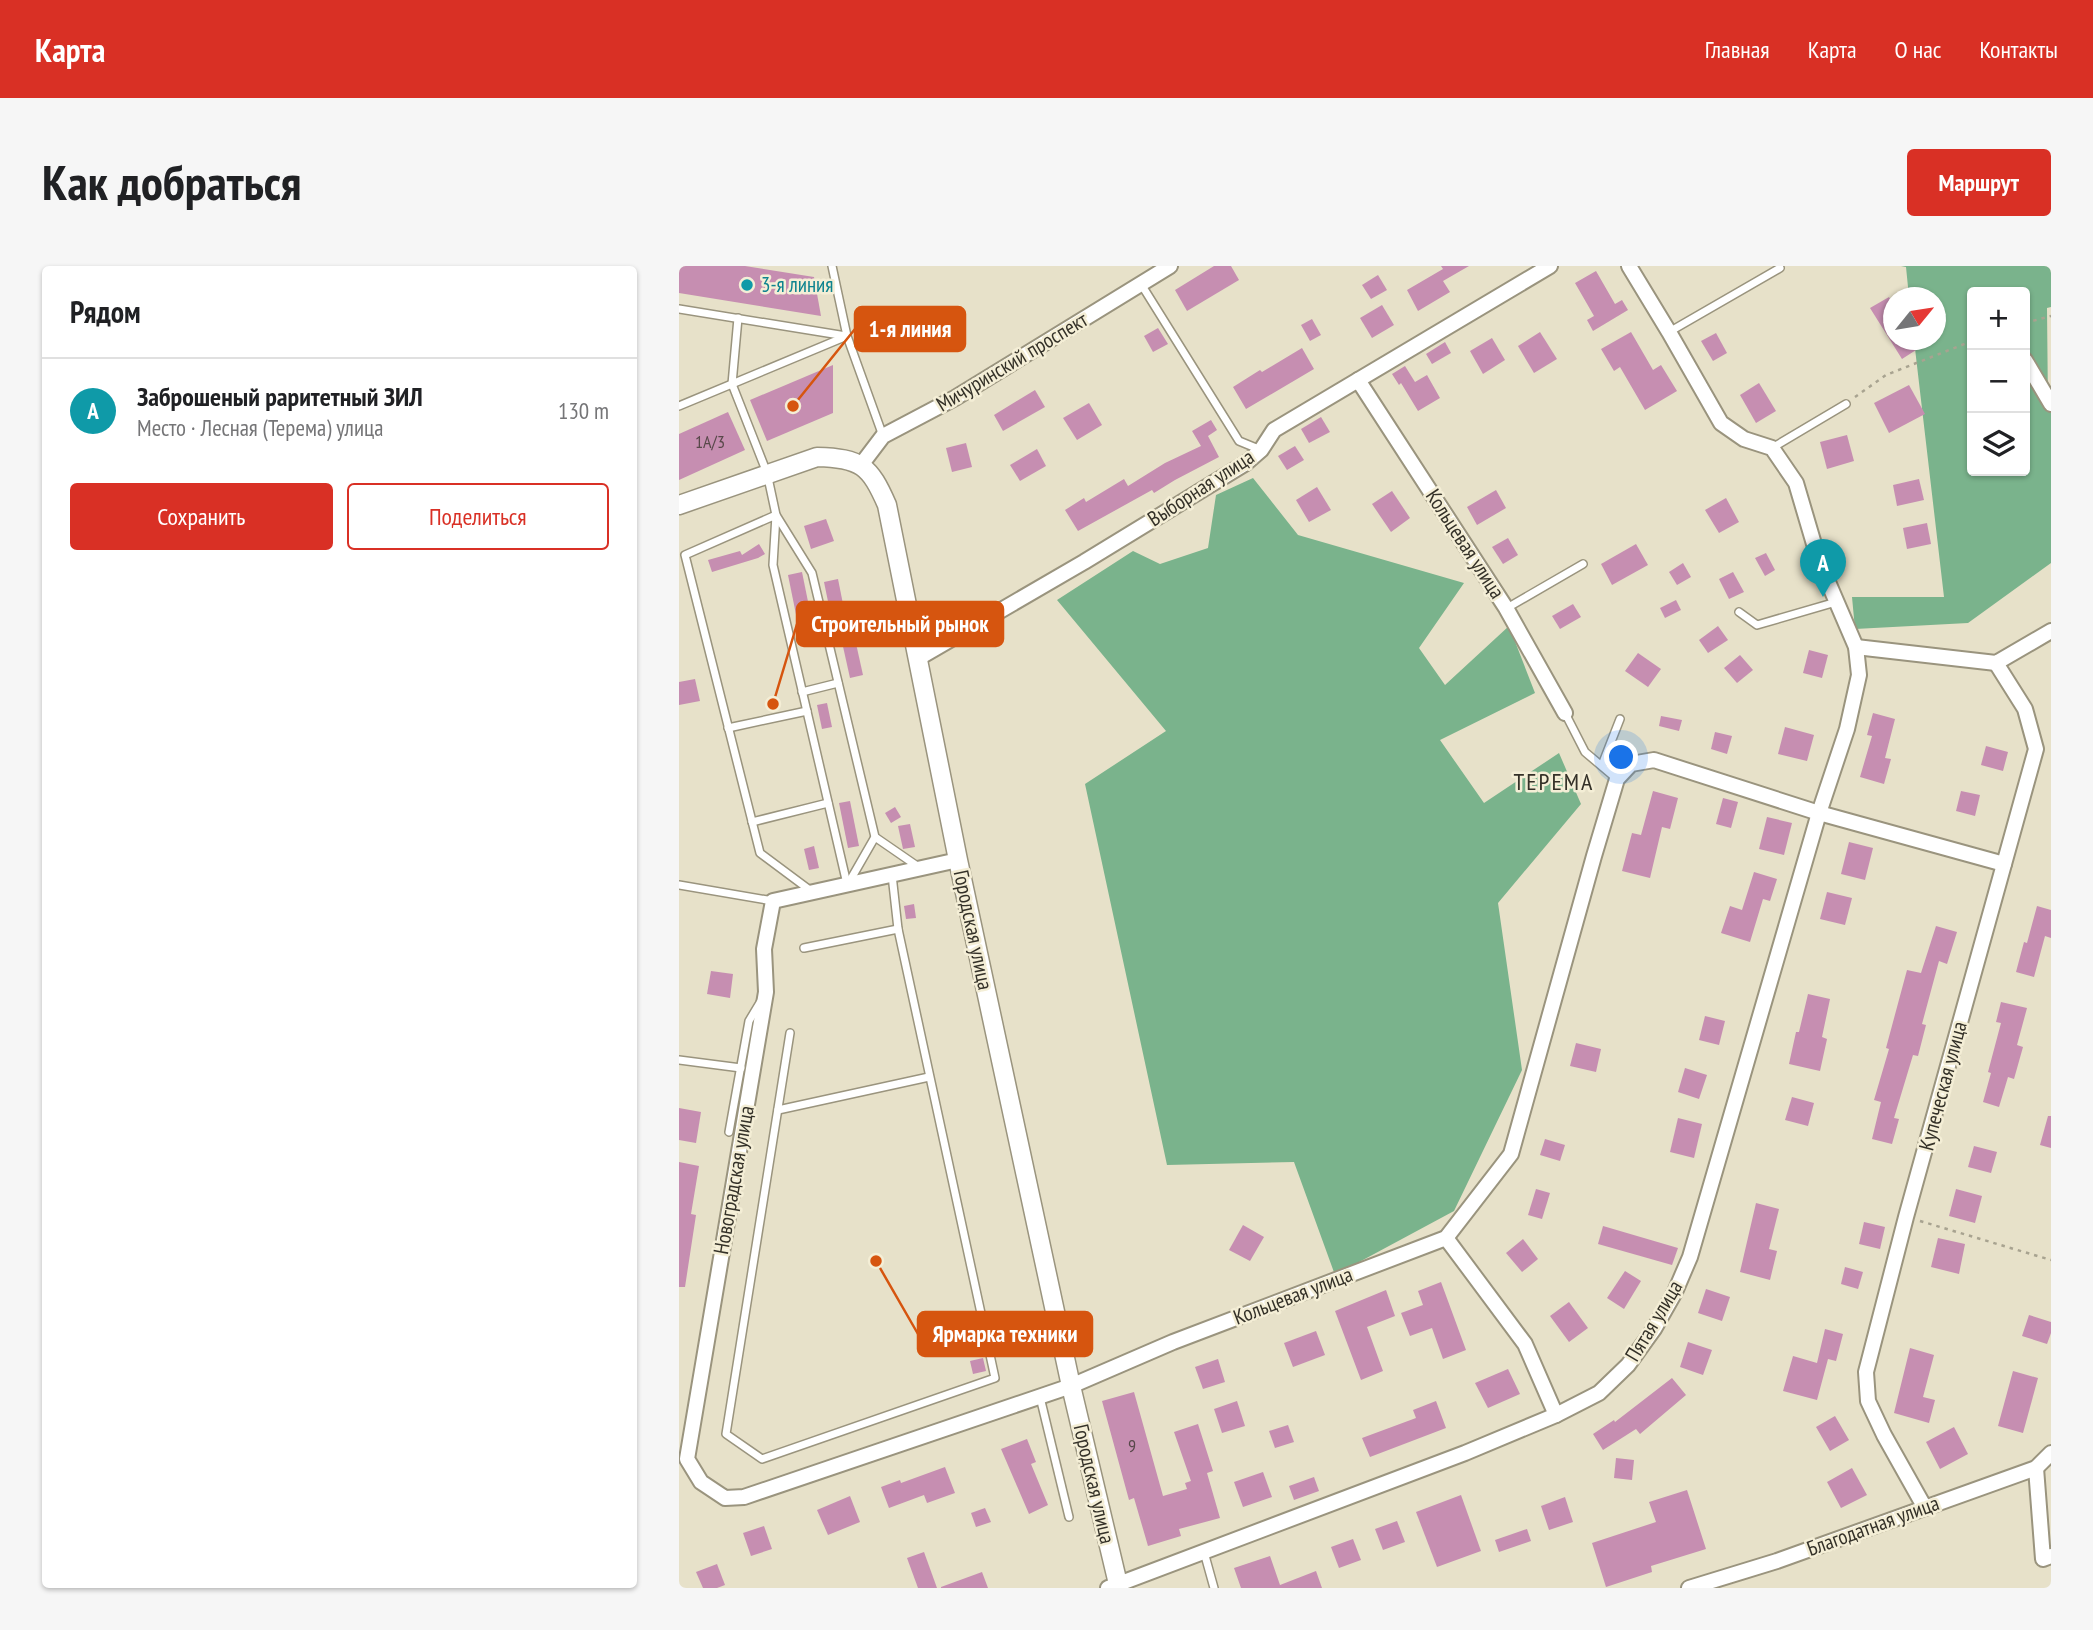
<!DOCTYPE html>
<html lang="ru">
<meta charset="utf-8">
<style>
body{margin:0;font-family:"PT Sans Narrow",sans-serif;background:#f6f6f6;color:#202124}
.controls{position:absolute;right:21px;top:21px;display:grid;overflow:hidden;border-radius:7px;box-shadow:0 2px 5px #0004}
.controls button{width:63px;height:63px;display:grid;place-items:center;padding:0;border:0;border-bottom:2px solid #e0e0e0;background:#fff;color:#202124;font:35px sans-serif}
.compass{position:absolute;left:1204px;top:21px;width:63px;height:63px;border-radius:50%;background:#fff;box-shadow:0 2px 5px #0004;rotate:60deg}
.you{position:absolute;left:943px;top:492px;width:24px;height:24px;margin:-18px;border:5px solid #fff;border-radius:50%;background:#1a73e8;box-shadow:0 0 0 10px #1a73e833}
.badge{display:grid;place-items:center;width:46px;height:46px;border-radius:50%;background:#d93025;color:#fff;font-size:23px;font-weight:700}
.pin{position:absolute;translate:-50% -58px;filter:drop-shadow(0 2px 4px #0008)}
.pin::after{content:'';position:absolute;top:37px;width:24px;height:21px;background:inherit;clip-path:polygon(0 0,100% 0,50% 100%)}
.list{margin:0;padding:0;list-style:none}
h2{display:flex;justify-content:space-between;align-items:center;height:91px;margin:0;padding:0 28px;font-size:30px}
h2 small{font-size:23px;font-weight:400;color:#757577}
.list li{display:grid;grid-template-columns:46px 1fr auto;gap:21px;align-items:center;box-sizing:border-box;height:105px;padding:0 28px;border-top:2px solid #e0e0e0}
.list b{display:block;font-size:26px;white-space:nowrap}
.list p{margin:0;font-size:23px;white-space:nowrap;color:#757577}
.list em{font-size:23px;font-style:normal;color:#757577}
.actions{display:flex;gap:14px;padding:21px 28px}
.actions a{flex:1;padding:16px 0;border:2px solid #d93025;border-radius:7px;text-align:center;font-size:24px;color:#d93025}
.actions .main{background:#d93025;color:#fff}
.icon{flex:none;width:38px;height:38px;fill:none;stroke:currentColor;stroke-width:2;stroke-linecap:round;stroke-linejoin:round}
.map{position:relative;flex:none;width:1372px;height:1322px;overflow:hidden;border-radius:7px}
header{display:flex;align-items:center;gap:42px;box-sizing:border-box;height:98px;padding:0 35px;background:#d93025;color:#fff}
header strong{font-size:33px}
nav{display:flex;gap:38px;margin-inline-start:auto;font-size:24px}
.intro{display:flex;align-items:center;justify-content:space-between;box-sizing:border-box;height:168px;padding:0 42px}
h1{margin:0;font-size:49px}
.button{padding:18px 32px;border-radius:7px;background:#d93025;color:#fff;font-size:24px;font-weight:700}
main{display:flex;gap:42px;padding:0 42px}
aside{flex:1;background:#fff;border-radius:7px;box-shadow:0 2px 5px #0004}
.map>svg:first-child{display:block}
</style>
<header>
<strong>Карта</strong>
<nav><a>Главная</a><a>Карта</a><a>О нас</a><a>Контакты</a></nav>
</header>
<div class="intro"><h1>Как добраться</h1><a class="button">Маршрут</a></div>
<main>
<aside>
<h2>Рядом<small></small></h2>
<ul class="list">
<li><span class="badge" style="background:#0f9aa8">A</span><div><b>Заброшеный раритетный ЗИЛ</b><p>Место · Лесная (Терема) улица</p></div><em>130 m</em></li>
</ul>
<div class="actions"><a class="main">Сохранить</a><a>Поделиться</a></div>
</aside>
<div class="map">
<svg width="1372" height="1322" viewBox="0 0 1372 1322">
<rect width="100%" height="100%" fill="#e7e1c9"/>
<g fill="#7ab38c" fill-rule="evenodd">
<path d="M1222,0H1372V41L1368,42L1369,141L1372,146V297L1289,357L1176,363L1173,331H1265L1235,74H1256V32L1230,31L1227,1ZM1293,26H1346V205H1293Z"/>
<path d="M574,212L619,269L785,317L740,382L766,419L830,360L856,427L761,474L805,537L880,487L902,538L819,637L843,804L775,945L656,1009L615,896L488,899L406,518L487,465L378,334L454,285L481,298L529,282L537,229Z"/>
</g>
<g fill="#c68eb1">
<path d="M0,0H66L135,11L142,50L0,27Z"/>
<path d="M535,0H552L560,14L508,45L496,24Z"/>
<path d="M762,0H790L764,15L771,26L739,45L728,24L764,3Z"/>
<path d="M917,5L936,38L943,34L949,44L914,65L908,54L915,50L896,17Z"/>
<path d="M699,9L708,24L692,33L683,19Z"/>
<path d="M1210,31L1214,39V74H1230L1237,84L1223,93L1191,42Z"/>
<path d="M703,39L715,59L693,72L681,52Z"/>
<path d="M633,53L642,69L631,75L622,59Z"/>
<path d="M479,62L489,78L474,86L465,70Z"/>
<path d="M861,66L878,93L855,107L839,80Z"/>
<path d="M952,66L974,104L982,99L998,125L966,144L941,101L935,105L922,83Z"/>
<path d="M1037,67L1048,87L1034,95L1022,75Z"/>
<path d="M813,72L826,94L804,108L791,85Z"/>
<path d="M766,76L772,87L753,98L747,88Z"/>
<path d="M623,82L635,103L567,143L554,121L581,104L583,106Z"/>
<path d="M154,99V147L88,175L71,134Z"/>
<path d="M726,100L736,116L748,109L761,132L739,145L722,117L720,119L713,108Z"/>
<path d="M1080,117L1097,145L1077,157L1061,129Z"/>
<path d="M1230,119L1246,148L1210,167L1195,137Z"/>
<path d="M356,124L366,141L324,165L315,149Z"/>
<path d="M410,137L423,159L398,174L384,152Z"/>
<path d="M49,146L66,184L0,214V168Z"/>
<path d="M642,151L651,166L630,177L622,163Z"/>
<path d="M532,154L538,164L529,170L540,191L496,214L475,227L473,224L399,265L386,244L405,232L407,236L445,213L449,220L486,197L522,180L513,165Z"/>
<path d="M1168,169L1175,195L1148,203L1141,176Z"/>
<path d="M287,177L293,201L273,206L267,182Z"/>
<path d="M616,180L625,194L608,204L599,190Z"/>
<path d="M358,183L367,200L341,215L331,199Z"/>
<path d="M1240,213L1245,234L1218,240L1214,219Z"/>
<path d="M638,221L652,244L630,256L617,234Z"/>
<path d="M817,224L827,242L798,259L788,241Z"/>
<path d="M713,225L731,252L712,266L693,238Z"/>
<path d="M1047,232L1060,256L1040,267L1026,244Z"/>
<path d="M147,253L155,275L132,283L125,260Z"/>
<path d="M1248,257L1252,278L1228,283L1224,262Z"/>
<path d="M829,272L839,289L824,298L813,281Z"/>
<path d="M80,278L86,288L79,292L33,306L29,294L61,285L63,289Z"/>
<path d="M957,278L969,299L933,319L922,298Z"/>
<path d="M1087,287L1096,304L1086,310L1076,292Z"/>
<path d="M1004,297L1012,311L998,319L990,306Z"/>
<path d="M123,306L137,375L123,378L109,309Z"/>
<path d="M1054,306L1065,326L1050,333L1040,313Z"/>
<path d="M159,313L167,353L153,355L145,316Z"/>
<path d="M997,334L1002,344L986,352L981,342Z"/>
<path d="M894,338L902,351L881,363L873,350Z"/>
<path d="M1039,360L1049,374L1029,387L1020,374Z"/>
<path d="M176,373L184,409L171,412L163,376Z"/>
<path d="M1130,384L1149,389L1143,412L1124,407Z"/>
<path d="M959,387L982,403L969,421L946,405Z"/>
<path d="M1061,389L1074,404L1058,417L1045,402Z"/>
<path d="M16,413L21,435L0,439V416Z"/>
<path d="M148,437L153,461L143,463L138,439Z"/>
<path d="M1194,447L1216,453L1206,492L1212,493L1205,518L1181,511L1193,470L1188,469Z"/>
<path d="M982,450L1003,454L1000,465L980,460Z"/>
<path d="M1106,461L1135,469L1128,495L1099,488Z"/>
<path d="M1036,466L1053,470L1048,488L1032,483Z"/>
<path d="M1307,480L1329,486L1324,505L1302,499Z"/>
<path d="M974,525L999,532L991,563L983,561L971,612L943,605L953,567L962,569Z"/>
<path d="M1282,525L1301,529L1296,550L1277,545Z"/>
<path d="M1044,532L1059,536L1052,562L1037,558Z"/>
<path d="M171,535L180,580L169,582L160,537Z"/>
<path d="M216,541L222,551L212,557L206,547Z"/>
<path d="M1088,551L1113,557L1105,589L1080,583Z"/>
<path d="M231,558L236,581L224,583L219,560Z"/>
<path d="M1170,576L1194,582L1186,614L1162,608Z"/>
<path d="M135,580L140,602L130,604L125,583Z"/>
<path d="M1075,606L1098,613L1091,635L1084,633L1071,676L1042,667L1051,640L1063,644Z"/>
<path d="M1148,626L1173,632L1166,659L1141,653Z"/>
<path d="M235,638L237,652L227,653L225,640Z"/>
<path d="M1358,640L1372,644V672L1366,670L1355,711L1337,706L1345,676L1348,677Z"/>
<path d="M1257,660L1278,666L1268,698L1260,695L1243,758L1247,759L1239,790L1234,789L1215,852L1220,853L1213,878L1193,873L1202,836L1195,834L1210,783L1207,782L1228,704L1242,707Z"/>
<path d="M32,705L54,708L51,732L28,728Z"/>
<path d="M1129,728L1151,733L1143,771L1148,773L1141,805L1110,798L1117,766H1120Z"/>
<path d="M1322,736L1348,742L1338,779L1344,781L1335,813L1329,811L1320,841L1304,836L1312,807L1309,806L1322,757L1317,756Z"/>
<path d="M1026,750L1046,755L1040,779L1020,774Z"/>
<path d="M897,777L922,783L917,806L891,800Z"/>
<path d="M1006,802L1028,809L1020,833L999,826Z"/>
<path d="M1113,831L1135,837L1129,860L1106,854Z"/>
<path d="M0,842L22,846L17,877L0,874Z"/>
<path d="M1369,850H1372V882L1361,879Z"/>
<path d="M999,852L1023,858L1015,892L991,886Z"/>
<path d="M866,873L886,879L881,895L861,889Z"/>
<path d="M1295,880L1318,886L1312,907L1289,901Z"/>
<path d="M0,896L20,900L12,948L17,949L6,1021H0Z"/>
<path d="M857,923L871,927L863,953L849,949Z"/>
<path d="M1277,923L1303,930L1296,957L1270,950Z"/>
<path d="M1077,937L1100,943L1090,983L1098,985L1091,1014L1061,1006Z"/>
<path d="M1185,956L1206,961L1201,983L1180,978Z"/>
<path d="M564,959L585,971L571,995L550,984Z"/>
<path d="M924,960L999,982L993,999L919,978Z"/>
<path d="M1259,972L1286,978L1280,1008L1252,1001Z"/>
<path d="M844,973L859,993L843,1006L827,987Z"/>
<path d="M1166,1001L1184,1006L1179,1023L1162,1018Z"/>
<path d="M946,1005L962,1015L945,1043L928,1032Z"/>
<path d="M762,1016L787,1084L764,1093L753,1062L731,1070L722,1047L744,1039L739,1025Z"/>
<path d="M1027,1023L1051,1031L1043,1055L1019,1047Z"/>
<path d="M707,1024L716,1050L688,1061L704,1105L682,1114L656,1045Z"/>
<path d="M890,1036L909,1062L890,1076L871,1050Z"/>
<path d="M1350,1049L1372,1056V1067L1368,1078L1343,1070Z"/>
<path d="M1146,1063L1164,1068L1157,1095L1149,1093L1138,1134L1104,1125L1114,1090L1138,1097Z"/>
<path d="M637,1065L646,1089L614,1101L605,1077Z"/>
<path d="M1009,1076L1033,1084L1024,1109L1001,1101Z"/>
<path d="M1231,1082L1255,1089L1244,1131L1256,1134L1250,1157L1215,1147Z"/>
<path d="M304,1092L307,1105L294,1108L291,1095Z"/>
<path d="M539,1093L546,1116L524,1123L516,1101Z"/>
<path d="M829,1103L841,1128L809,1142L796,1117Z"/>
<path d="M1334,1105L1359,1112L1344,1167L1319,1160Z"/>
<path d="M993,1112L1007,1129L961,1168L957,1163L924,1184L914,1168L935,1154L936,1156Z"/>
<path d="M455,1126L484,1230L508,1223L506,1217L512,1215L495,1166L519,1158L534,1205L528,1207L541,1252L500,1263L502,1270L469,1280L455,1232L450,1234L423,1135Z"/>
<path d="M558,1135L566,1160L543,1167L535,1143Z"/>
<path d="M757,1135L767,1162L691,1191L683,1172L737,1152L734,1144Z"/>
<path d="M1156,1150L1170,1174L1151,1185L1137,1161Z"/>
<path d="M609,1159L615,1176L596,1182L590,1165Z"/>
<path d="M1275,1161L1289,1188L1261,1203L1247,1176Z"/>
<path d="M348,1173L357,1196L352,1198L369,1239L350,1248L322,1183Z"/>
<path d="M937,1192L955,1194L953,1214L935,1212Z"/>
<path d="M266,1201L276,1227L248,1237L245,1229L210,1242L202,1221L221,1214L222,1217Z"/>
<path d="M1173,1202L1188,1229L1162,1242L1148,1216Z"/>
<path d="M584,1206L593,1231L564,1241L555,1216Z"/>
<path d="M635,1211L640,1225L615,1234L610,1220Z"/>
<path d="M1008,1224L1027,1283L972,1300L973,1306L927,1321L913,1277L977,1256L970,1236Z"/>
<path d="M782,1229L802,1285L758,1301L737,1246Z"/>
<path d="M171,1230L181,1256L149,1269L138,1244Z"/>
<path d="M886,1231L894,1256L870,1264L862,1240Z"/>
<path d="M306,1242L312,1256L297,1261L292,1247Z"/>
<path d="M718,1255L726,1276L704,1284L696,1263Z"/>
<path d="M85,1260L93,1283L72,1290L64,1267Z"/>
<path d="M848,1263L852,1275L820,1286L816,1274Z"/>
<path d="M674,1273L682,1294L660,1302L652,1281Z"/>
<path d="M245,1286L258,1322H239L228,1292Z"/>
<path d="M591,1290L601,1319L637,1305L643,1322H562L555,1302Z"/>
<path d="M38,1298L46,1319L38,1322H24L17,1306Z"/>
<path d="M303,1306L309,1322H262V1321Z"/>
</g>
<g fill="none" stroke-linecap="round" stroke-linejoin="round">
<g stroke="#9a947e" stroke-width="10">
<g id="service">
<path d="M153,0L168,70L204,170"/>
<path d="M462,18L560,175L582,184"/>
<path d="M0,43L167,70"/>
<path d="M59,52L53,118L88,207L97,249L133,307L196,571L241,602"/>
<path d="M990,66L1101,2"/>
<path d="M0,140L168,70"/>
<path d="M1093,182L1167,138"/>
<path d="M828,342L904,298"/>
<path d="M1060,346L1078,359L1157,336"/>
<path d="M123,426L159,417"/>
<path d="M886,447L906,486L938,513"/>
<path d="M49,462L128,445"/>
<path d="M923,499L941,453"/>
<path d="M73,556L149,537"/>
<path d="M169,618L196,571"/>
<path d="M0,619L94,635"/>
<path d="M132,625L81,587L6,289L97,249L94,299L168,618"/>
<path d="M125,682L219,663"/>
<path d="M111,767L47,1168L83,1193L316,1112L219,663L213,609"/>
<path d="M0,794L62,802"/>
<path d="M99,844L250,811"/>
<path d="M50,866L70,755L82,735"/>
<path d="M361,1131L390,1251"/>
<path d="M525,1286L535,1322"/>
</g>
</g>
<g stroke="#9a947e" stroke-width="18">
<g id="minor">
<path d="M1346,94L1372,138"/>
<path d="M679,114L827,342L886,447"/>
<path d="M182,199L204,170L276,132L491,0"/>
<path d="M1177,381L1317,397L1372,365"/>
<path d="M238,393L405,296L567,197L582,184L595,164L871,0"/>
<path d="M279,594L94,635L85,683L87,726L8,1193L22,1216L46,1232L65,1231L392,1120L494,1076L767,972L832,888L915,590L938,513L952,498L975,494L1140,547L1325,598"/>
<path d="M767,972L846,1078L877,1149"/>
<path d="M1357,1202L1364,1293L1372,1290"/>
<path d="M1246,1242L1205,1169L1189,1135L1187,1106L1227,951L1357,483L1346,443L1317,397"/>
<path d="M429,1322L786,1187L877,1149L920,1127L949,1099L975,1063L996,1026L1011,991L1140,547L1168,463L1180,409L1177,381L1140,295L1117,217L1093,182L1065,173L1042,157L990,66L950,0"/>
<path d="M1010,1322L1098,1295L1357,1202L1372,1187"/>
</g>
</g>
<g stroke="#9a947e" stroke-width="21">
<path id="tertiary" d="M0,239L138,191C182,192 191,200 208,239L279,594L392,1120L440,1322"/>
</g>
<g stroke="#a8a390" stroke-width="2.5" stroke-dasharray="3.5 5" stroke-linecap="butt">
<path d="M1346,57L1372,50"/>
<path d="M1176,131L1207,109L1293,75"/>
<path d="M1241,955L1372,994"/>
</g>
<use href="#service" stroke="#fff" stroke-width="7"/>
<use href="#minor" stroke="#fff" stroke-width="14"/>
<use href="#tertiary" stroke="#fff" stroke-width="18"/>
</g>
<circle fill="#0f9aa8" stroke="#f4eed6" stroke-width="2.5" cx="68" cy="19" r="7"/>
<g text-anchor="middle" stroke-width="5" stroke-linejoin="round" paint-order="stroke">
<g font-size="18" fill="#58484a">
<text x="31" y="182">1А/3</text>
<text x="453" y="1186">9</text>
</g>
<g font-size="21" fill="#0d838f" stroke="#f4eed6" text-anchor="start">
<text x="82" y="26">3-я линия</text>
</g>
<g font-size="21" fill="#343128" stroke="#f4eed6">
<text transform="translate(333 96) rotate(-31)" y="7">Мичуринский проспект</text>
<text transform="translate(522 222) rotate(-33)" y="7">Выборная улица</text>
<text transform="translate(786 278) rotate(57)" y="7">Кольцевая улица</text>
<text transform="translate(294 664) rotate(78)" y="7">Городская улица</text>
<text transform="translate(1264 820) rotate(-75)" y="7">Купеческая улица</text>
<text transform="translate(55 914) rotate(-80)" y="7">Новоградская улица</text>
<text transform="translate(614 1030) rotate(-21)" y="7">Кольцевая улица</text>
<text transform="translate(975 1055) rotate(-59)" y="7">Пятая улица</text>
<text transform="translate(415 1218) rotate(77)" y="7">Городская улица</text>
<text transform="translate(1194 1260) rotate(-20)" y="7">Благодатная улица</text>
</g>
<g font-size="24" letter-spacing="2" fill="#343128" stroke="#f4eed6">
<text x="875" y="524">ТЕРЕМА</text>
</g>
</g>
<path fill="none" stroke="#d6550f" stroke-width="2.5" d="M114 140L176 63M94 438L118 358M197 995L239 1068"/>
<g fill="#d6550f" stroke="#f4eed6" stroke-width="2.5">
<circle cx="114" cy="140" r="7"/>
<circle cx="94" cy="438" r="7"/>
<circle cx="197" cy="995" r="7"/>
</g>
<g fill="#d6550f" stroke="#d6550f" stroke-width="2.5">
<rect x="176" y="41" width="110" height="44" rx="7"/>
<rect x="118" y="336" width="206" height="44" rx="7"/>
<rect x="239" y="1046" width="174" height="44" rx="7"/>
</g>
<g font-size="23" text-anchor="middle" font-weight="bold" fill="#fff">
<text x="231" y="71">1-я линия</text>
<text x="221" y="366">Строительный рынок</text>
<text x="326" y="1076">Ярмарка техники</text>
</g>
</svg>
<div class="controls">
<button>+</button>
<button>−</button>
<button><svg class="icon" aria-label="layers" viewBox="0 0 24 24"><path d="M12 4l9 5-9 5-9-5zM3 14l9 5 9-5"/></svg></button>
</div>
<svg class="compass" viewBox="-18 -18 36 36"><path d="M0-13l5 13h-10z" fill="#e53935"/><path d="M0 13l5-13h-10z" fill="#757577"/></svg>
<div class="you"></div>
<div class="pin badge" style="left:1144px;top:331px;background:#0f9aa8">A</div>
</div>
</main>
